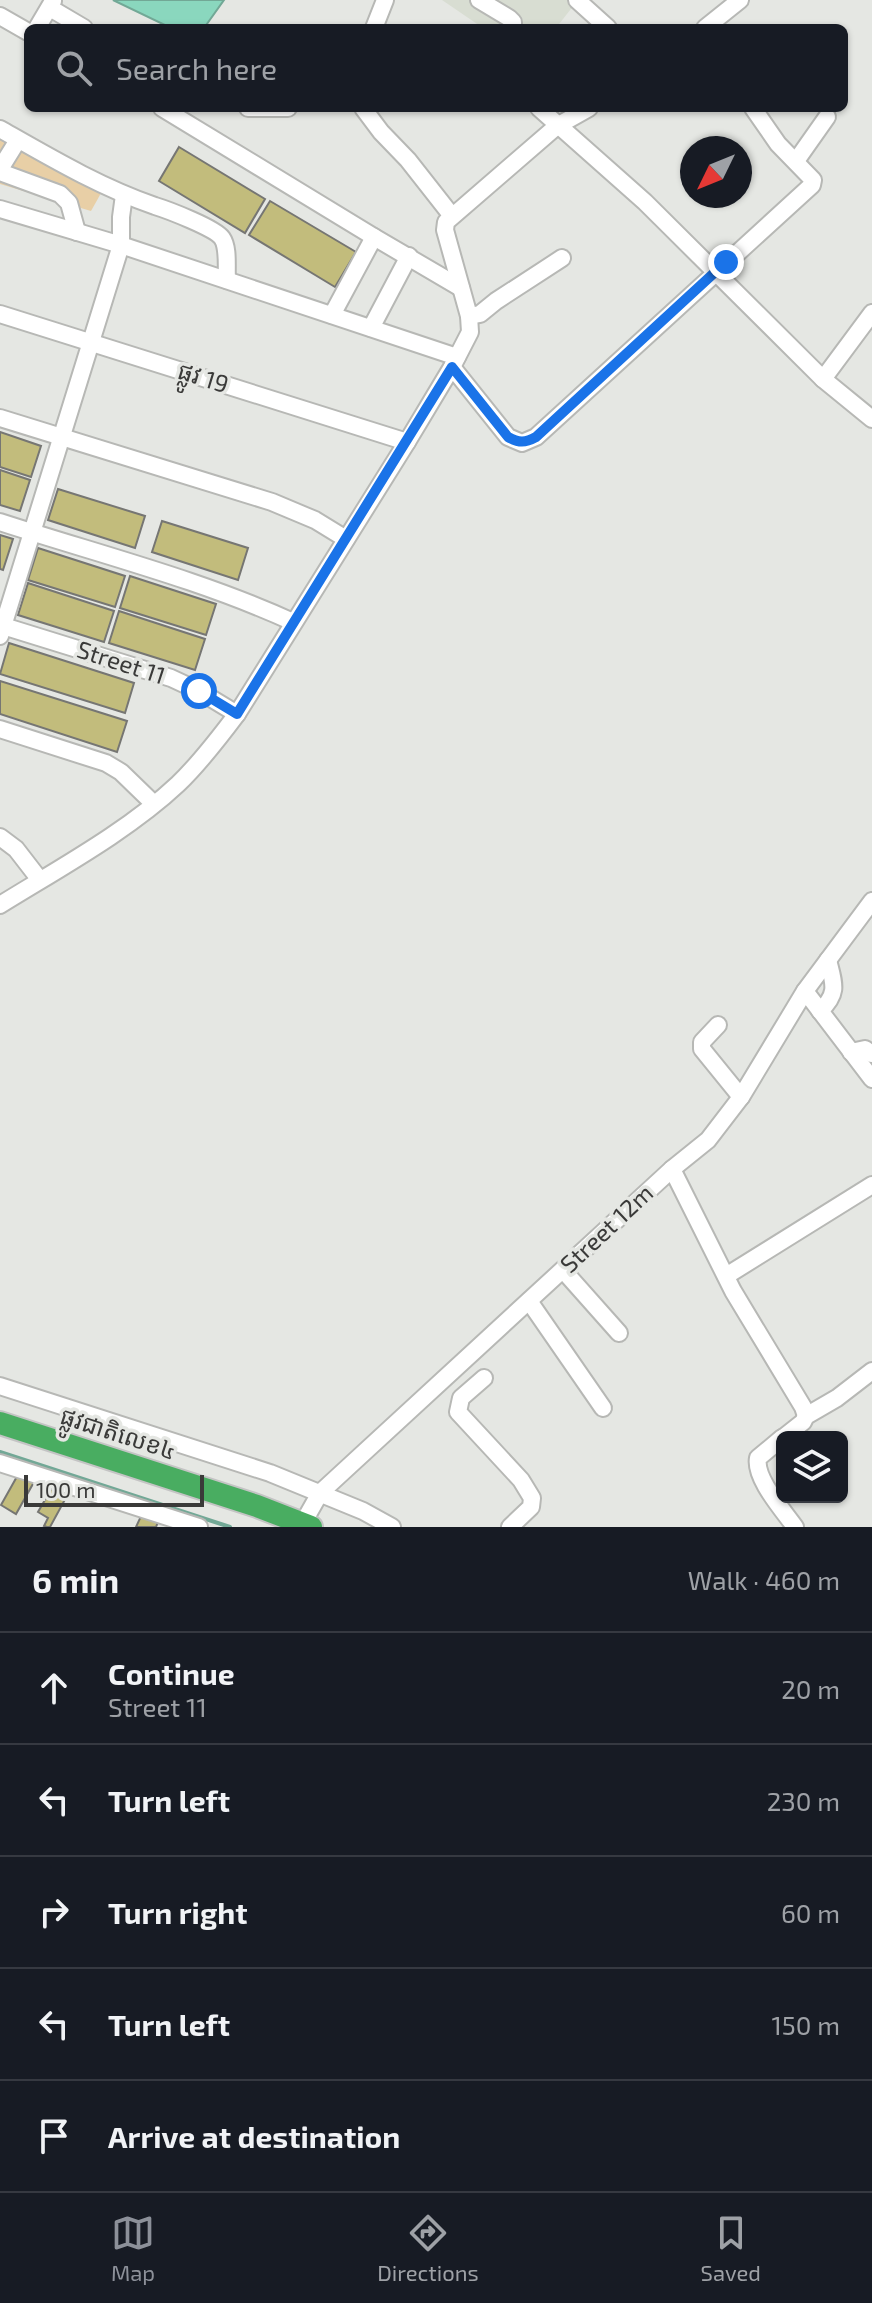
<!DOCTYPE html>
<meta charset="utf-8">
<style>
body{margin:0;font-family:"Exo 2","Noto Sans Khmer",sans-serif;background:#20242c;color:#f1f3f6}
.controls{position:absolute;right:24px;bottom:24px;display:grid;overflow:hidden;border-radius:12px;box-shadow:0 2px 6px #0004}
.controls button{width:72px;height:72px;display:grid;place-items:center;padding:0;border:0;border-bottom:2px solid #363941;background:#171b24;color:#f1f3f6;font:40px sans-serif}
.compass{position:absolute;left:680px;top:136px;width:72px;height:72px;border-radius:50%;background:#171b24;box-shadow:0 2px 6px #0004;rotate:227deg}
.scale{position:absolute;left:24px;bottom:20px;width:180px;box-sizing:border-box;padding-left:8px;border:4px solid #3a3a39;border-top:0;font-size:22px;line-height:28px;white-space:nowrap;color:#3a3a39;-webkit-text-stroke:6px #e5e7e3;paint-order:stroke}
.stop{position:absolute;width:24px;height:24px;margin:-18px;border:6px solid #1a73e8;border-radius:50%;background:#fff}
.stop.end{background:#1a73e8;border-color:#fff;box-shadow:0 2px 8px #0008}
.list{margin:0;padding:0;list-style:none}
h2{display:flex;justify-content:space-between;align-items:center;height:104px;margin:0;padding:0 32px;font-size:34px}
h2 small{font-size:26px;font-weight:400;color:#9ea1a6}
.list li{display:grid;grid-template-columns:52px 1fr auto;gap:24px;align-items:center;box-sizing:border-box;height:112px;padding:0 32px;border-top:2px solid #363941}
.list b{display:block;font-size:30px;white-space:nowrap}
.list p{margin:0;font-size:26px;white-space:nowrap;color:#9ea1a6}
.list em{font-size:26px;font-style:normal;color:#9ea1a6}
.icon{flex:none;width:44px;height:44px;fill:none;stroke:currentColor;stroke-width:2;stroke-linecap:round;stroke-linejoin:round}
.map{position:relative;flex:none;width:872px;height:1527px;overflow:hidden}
.search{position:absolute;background:#171b24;box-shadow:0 2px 6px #0004;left:24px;right:24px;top:24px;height:88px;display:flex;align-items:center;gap:20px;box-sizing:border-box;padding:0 28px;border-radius:12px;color:#9ea1a6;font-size:30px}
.sheet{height:664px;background:#171b24}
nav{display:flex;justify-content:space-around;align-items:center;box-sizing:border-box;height:112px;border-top:2px solid #363941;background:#171b24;font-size:22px;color:#9ea1a6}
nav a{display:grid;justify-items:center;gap:4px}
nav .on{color:#8c9099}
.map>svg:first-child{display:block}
</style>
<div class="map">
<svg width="872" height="1527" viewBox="0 0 872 1527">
<rect width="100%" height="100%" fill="#e5e7e3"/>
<path fill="#d8ddd2" d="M442,0H568L574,5L556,28H483Z"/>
<path fill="#e8cfa6" d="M0,129L105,186L91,211L0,184Z"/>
<path fill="#8ad7be" stroke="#72a896" stroke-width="2" d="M113,0H224L204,28H171Z"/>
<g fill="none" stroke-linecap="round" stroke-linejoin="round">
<path stroke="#72a896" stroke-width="4" d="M0,1452L230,1527"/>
</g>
<g fill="#c2bc7c" stroke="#767673" stroke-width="2">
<path d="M179,147L265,199L245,233L159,181Z"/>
<path d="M270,201L356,252L335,287L249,235Z"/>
<path d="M0,432L41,446L31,477L0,467Z"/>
<path d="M0,470L30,480L20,511L0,505Z"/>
<path d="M58,489L145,516L135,548L48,520Z"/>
<path d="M162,521L248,548L238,580L152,552Z"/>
<path d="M0,535L13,539L3,570L0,569Z"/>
<path d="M38,548L125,576L115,607L28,580Z"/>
<path d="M130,576L216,604L206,635L120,608Z"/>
<path d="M28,583L114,611L104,642L18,615Z"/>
<path d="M119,611L205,639L195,670L109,643Z"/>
<path d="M9,643L134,683L125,713L0,674Z"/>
<path d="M0,681L127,721L117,752L0,714Z"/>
<path d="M19,1473L34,1482L16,1514L1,1505Z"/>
<path d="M53,1486L68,1494L50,1527H47L44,1526L48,1518L38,1512Z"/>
<path d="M142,1514L158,1522L156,1527H136Z"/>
</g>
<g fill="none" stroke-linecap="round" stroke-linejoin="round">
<g stroke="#b7b8b5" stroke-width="20">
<g id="minor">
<path d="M479,0L509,18L513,22V28"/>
<path d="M577,0L608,28"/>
<path d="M50,8L84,28"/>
<path d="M0,16L28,32"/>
<path d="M37,28L53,1"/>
<path d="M374,28L385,0"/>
<path d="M705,28L740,0"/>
<path d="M162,108L374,237L461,288"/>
<path d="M248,108H288"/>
<path d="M363,108L381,132L408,160L452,216"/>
<path d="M539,108L645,202L823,379L872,419"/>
<path d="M0,129C51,158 100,187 155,206C168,210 215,228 222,238C229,248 226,268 227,280"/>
<path d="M796,161L827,117"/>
<path d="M0,169L18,140"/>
<path d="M0,172L60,194L69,203L77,232"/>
<path d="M0,209L121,245L457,357"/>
<path d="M0,314L407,442"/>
<path d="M332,315L374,237"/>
<path d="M469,316L480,314L496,301L562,258"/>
<path d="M371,328L409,256"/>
<path d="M452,367L508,437L522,443L536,437L812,185L813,180L778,144L753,108"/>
<path d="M823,379L872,313"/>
<path d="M0,418L272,502L315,520L346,539"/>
<path d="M0,522C98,554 199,579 293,622"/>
<path d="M0,625L171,678L199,691L237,714"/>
<path d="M0,636L121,245V217L124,195"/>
<path d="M0,729L106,763L121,772L154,804"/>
<path d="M0,837L16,849L40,880"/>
<path d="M0,905C58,869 128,831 178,784C200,763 219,738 237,714L407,442L452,367L470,332L469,316L445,230L446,222L557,126L589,108"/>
<path d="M805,991L872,1079"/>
<path d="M820,1011C839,993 834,984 828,960"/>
<path d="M718,1025L702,1042V1049L741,1097"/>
<path d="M851,1052L865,1049L872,1054"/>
<path d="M672,1169L733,1291L803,1407L806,1416"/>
<path d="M563,1270L619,1333"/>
<path d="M726,1276L872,1185"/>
<path d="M529,1301L603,1408"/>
<path d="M484,1378L461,1398L458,1412L521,1480L532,1498L531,1507L510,1527"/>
<path d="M0,1386L270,1473L363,1511L392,1527"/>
<path d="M784,1437L803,1422L806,1416L837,1398L872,1371"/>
<path d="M782,1438L758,1458C754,1478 783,1510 795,1527"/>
<path d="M0,1463L199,1527"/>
<path d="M303,1523L320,1493L672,1169L708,1140L741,1097L805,991L872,901"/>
</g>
</g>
<g stroke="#c4c4c4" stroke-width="26">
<path id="highway" d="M0,1423L257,1506L311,1527"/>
</g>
<use href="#minor" stroke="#fff" stroke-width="16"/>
<use href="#highway" stroke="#49ad61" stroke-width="22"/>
</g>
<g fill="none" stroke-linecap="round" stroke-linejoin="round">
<path stroke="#1a73e8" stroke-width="10" d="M199,691L237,714L452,367L508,437C519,443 525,443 536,437L726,262"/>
</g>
<g text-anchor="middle" stroke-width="7" stroke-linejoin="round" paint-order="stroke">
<g font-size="24" fill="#3a3a39" stroke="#e5e7e3">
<text transform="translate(203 378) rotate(17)" y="8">ផ្លូវ 19</text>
<text transform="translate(121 663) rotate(18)" y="8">Street 11</text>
<text transform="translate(607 1229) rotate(-43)" y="8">Street 12m</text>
<text transform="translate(118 1434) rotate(18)" y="8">ផ្លូវជាតិលេខ៤</text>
</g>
</g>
</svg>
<div class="controls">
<button><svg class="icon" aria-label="layers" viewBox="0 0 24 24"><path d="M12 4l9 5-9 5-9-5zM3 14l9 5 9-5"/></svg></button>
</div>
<svg class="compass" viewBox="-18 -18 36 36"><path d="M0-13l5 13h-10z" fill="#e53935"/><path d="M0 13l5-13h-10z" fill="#9ea1a6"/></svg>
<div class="scale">100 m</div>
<div class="stop" style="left:199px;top:691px"></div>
<div class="stop end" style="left:726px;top:262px"></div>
<div class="search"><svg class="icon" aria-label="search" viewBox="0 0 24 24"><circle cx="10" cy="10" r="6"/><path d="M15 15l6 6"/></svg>Search here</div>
</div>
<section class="sheet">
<h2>6 min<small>Walk · 460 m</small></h2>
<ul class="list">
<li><svg class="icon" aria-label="ahead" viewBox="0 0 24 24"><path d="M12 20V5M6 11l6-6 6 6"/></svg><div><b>Continue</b><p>Street 11</p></div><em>20 m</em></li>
<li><svg class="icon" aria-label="left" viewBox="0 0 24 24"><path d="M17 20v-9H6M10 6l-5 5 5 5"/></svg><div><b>Turn left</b></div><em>230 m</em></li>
<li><svg class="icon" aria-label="right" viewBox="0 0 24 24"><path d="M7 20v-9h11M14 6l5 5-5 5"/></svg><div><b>Turn right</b></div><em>60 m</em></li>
<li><svg class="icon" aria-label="left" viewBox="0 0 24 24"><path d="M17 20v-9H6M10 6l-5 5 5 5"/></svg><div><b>Turn left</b></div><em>150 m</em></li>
<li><svg class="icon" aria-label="arrive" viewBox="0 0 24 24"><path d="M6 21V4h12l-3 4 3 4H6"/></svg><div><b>Arrive at destination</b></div></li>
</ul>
</section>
<nav>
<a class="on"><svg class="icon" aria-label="map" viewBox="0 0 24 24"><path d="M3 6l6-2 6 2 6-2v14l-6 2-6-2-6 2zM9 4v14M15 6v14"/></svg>Map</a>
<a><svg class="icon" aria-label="directions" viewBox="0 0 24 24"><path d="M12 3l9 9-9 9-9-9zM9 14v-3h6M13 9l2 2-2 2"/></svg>Directions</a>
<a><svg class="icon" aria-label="saved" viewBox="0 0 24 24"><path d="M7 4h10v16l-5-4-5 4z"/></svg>Saved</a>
</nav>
